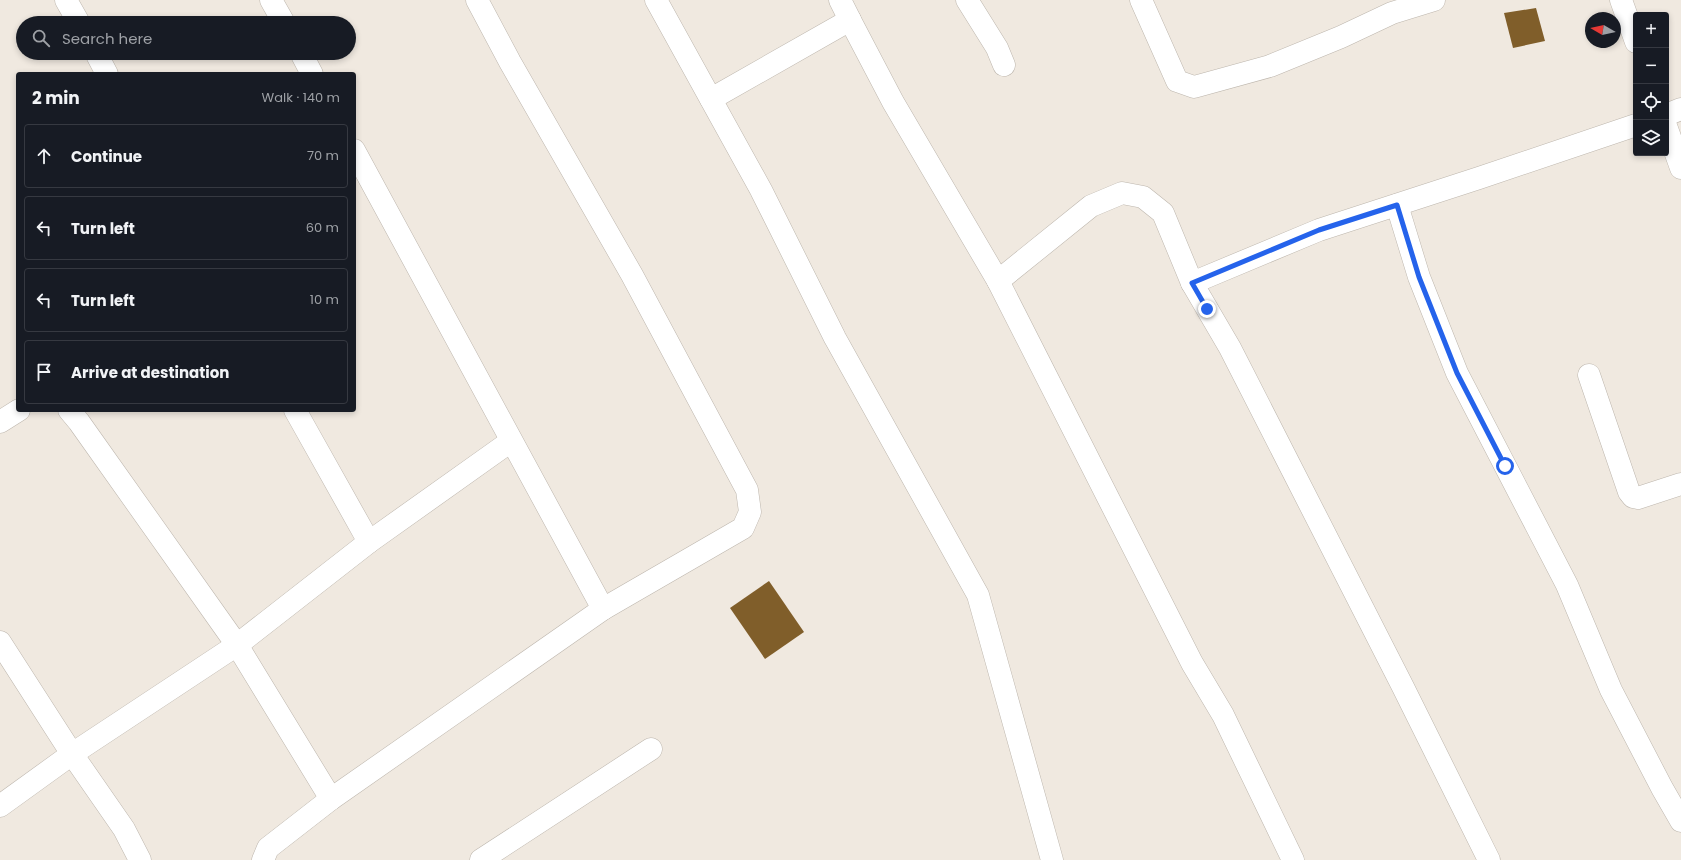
<!DOCTYPE html>
<meta charset="utf-8">
<style>
body{margin:0;font-family:Poppins,sans-serif;background:#242831;color:#f1f3f6}
.controls{position:absolute;right:12px;top:12px;display:grid;overflow:hidden;border-radius:4px;box-shadow:0 2px 6px #0003}
.controls button{width:36px;height:36px;display:grid;place-items:center;padding:0;border:0;border-bottom:1px solid #363941;background:#171b24;color:#f1f3f6;font:20px sans-serif}
.compass{position:absolute;left:1585px;top:12px;width:36px;height:36px;border-radius:50%;background:#171b24;box-shadow:0 2px 6px #0003;rotate:279deg}
.stop{position:absolute;width:12px;height:12px;margin:-9px;border:3px solid #2563eb;border-radius:50%;background:#fff}
.stop.end{background:#2563eb;border-color:#fff;box-shadow:0 1px 4px #0008}
.list{margin:0;padding:0;list-style:none}
h2{display:flex;justify-content:space-between;align-items:center;height:52px;margin:0;padding:0 16px;font-size:17px}
h2 small{font-size:13px;font-weight:400;color:#9ea1a6}
.list li{display:grid;grid-template-columns:26px 1fr auto;gap:12px;align-items:center;box-sizing:border-box;height:64px;margin:0 8px 8px;padding:0 8px;border:1px solid #363941;border-radius:4px}
.list b{display:block;font-size:15px;white-space:nowrap}
.list em{font-size:13px;font-style:normal;color:#9ea1a6}
.icon{flex:none;width:22px;height:22px;fill:none;stroke:currentColor;stroke-width:2;stroke-linecap:round;stroke-linejoin:round}
.map{position:relative;flex:none;width:1681px;height:860px;overflow:hidden}
.search{position:absolute;background:#171b24;box-shadow:0 2px 6px #0003;left:16px;top:16px;width:340px;height:44px;display:flex;align-items:center;gap:10px;box-sizing:border-box;padding:0 14px;border-radius:22px;color:#9ea1a6;font-size:15px}
.panel{position:absolute;background:#171b24;box-shadow:0 2px 6px #0003;left:16px;top:72px;width:340px;height:340px;border-radius:4px}
.map>svg:first-child{display:block}
</style>
<div class="map">
<svg width="1681" height="860" viewBox="0 0 1681 860">
<rect width="100%" height="100%" fill="#f0e9e0"/>
<g fill="#805e2a">
<path d="M1536,8L1545,41L1513,48L1504,13Z"/>
<path d="M769,581L804,632L765,659L730,608Z"/>
</g>
<g fill="none" stroke-linecap="round" stroke-linejoin="round">
<g stroke="#bdb6ad" stroke-width="23">
<g id="minor">
<path d="M66,0L79,23"/>
<path d="M271,0L284,23"/>
<path d="M656,0L761,190L835,338L978,595L1052,860"/>
<path d="M840,0L850,20"/>
<path d="M967,0L997,48L1004,65"/>
<path d="M1141,0L1177,81L1194,87L1270,66L1341,37L1392,13L1434,0"/>
<path d="M1621,0L1636,42"/>
<path d="M96,53L107,74"/>
<path d="M301,53L312,74"/>
<path d="M711,99L850,20L893,102L998,281L1192,663L1223,715L1293,860"/>
<path d="M1666,115L1681,109"/>
<path d="M1666,126L1681,168"/>
<path d="M354,150L603,609"/>
<path d="M1397,205L1419,277L1457,373L1567,585L1611,690L1662,788L1681,821"/>
<path d="M998,281L1091,206L1122,193L1143,197L1163,213L1192,283L1230,348L1403,687L1489,860"/>
<path d="M1192,283L1319,230L1479,178L1636,125"/>
<path d="M1589,375L1629,492L1633,497L1638,498L1681,484"/>
<path d="M69,410L79,422L237,645L331,799"/>
<path d="M295,410L369,542"/>
<path d="M0,422L19,410"/>
<path d="M0,642L72,754L124,829L140,860"/>
<path d="M0,806L72,754L237,645L369,542L511,441"/>
<path d="M263,860L268,848L331,799L603,609L743,528L750,512L747,490L632,275L510,62L477,0"/>
<path d="M481,860L651,749"/>
</g>
</g>
<use href="#minor" stroke="#fff" stroke-width="22"/>
</g>
<g fill="none" stroke-linecap="round" stroke-linejoin="round">
<path stroke="#2563eb" stroke-width="5" d="M1207,309L1192,283L1319,230L1397,205L1419,277L1457,373L1505,466"/>
</g>
</svg>
<div class="controls">
<button>+</button>
<button>−</button>
<button><svg class="icon" aria-label="locate" viewBox="0 0 24 24"><circle cx="12" cy="12" r="6"/><path d="M12 2v4M12 18v4M2 12h4M18 12h4"/></svg></button>
<button><svg class="icon" aria-label="layers" viewBox="0 0 24 24"><path d="M12 4l9 5-9 5-9-5zM3 14l9 5 9-5"/></svg></button>
</div>
<svg class="compass" viewBox="-18 -18 36 36"><path d="M0-13l5 13h-10z" fill="#e53935"/><path d="M0 13l5-13h-10z" fill="#9ea1a6"/></svg>
<div class="stop" style="left:1505px;top:466px"></div>
<div class="stop end" style="left:1207px;top:309px"></div>
<div class="search"><svg class="icon" aria-label="search" viewBox="0 0 24 24"><circle cx="10" cy="10" r="6"/><path d="M15 15l6 6"/></svg>Search here</div>
<section class="panel">
<h2>2 min<small>Walk · 140 m</small></h2>
<ul class="list">
<li><svg class="icon" aria-label="ahead" viewBox="0 0 24 24"><path d="M12 20V5M6 11l6-6 6 6"/></svg><div><b>Continue</b></div><em>70 m</em></li>
<li><svg class="icon" aria-label="left" viewBox="0 0 24 24"><path d="M17 20v-9H6M10 6l-5 5 5 5"/></svg><div><b>Turn left</b></div><em>60 m</em></li>
<li><svg class="icon" aria-label="left" viewBox="0 0 24 24"><path d="M17 20v-9H6M10 6l-5 5 5 5"/></svg><div><b>Turn left</b></div><em>10 m</em></li>
<li><svg class="icon" aria-label="arrive" viewBox="0 0 24 24"><path d="M6 21V4h12l-3 4 3 4H6"/></svg><div><b>Arrive at destination</b></div></li>
</ul>
</section>
</div>
